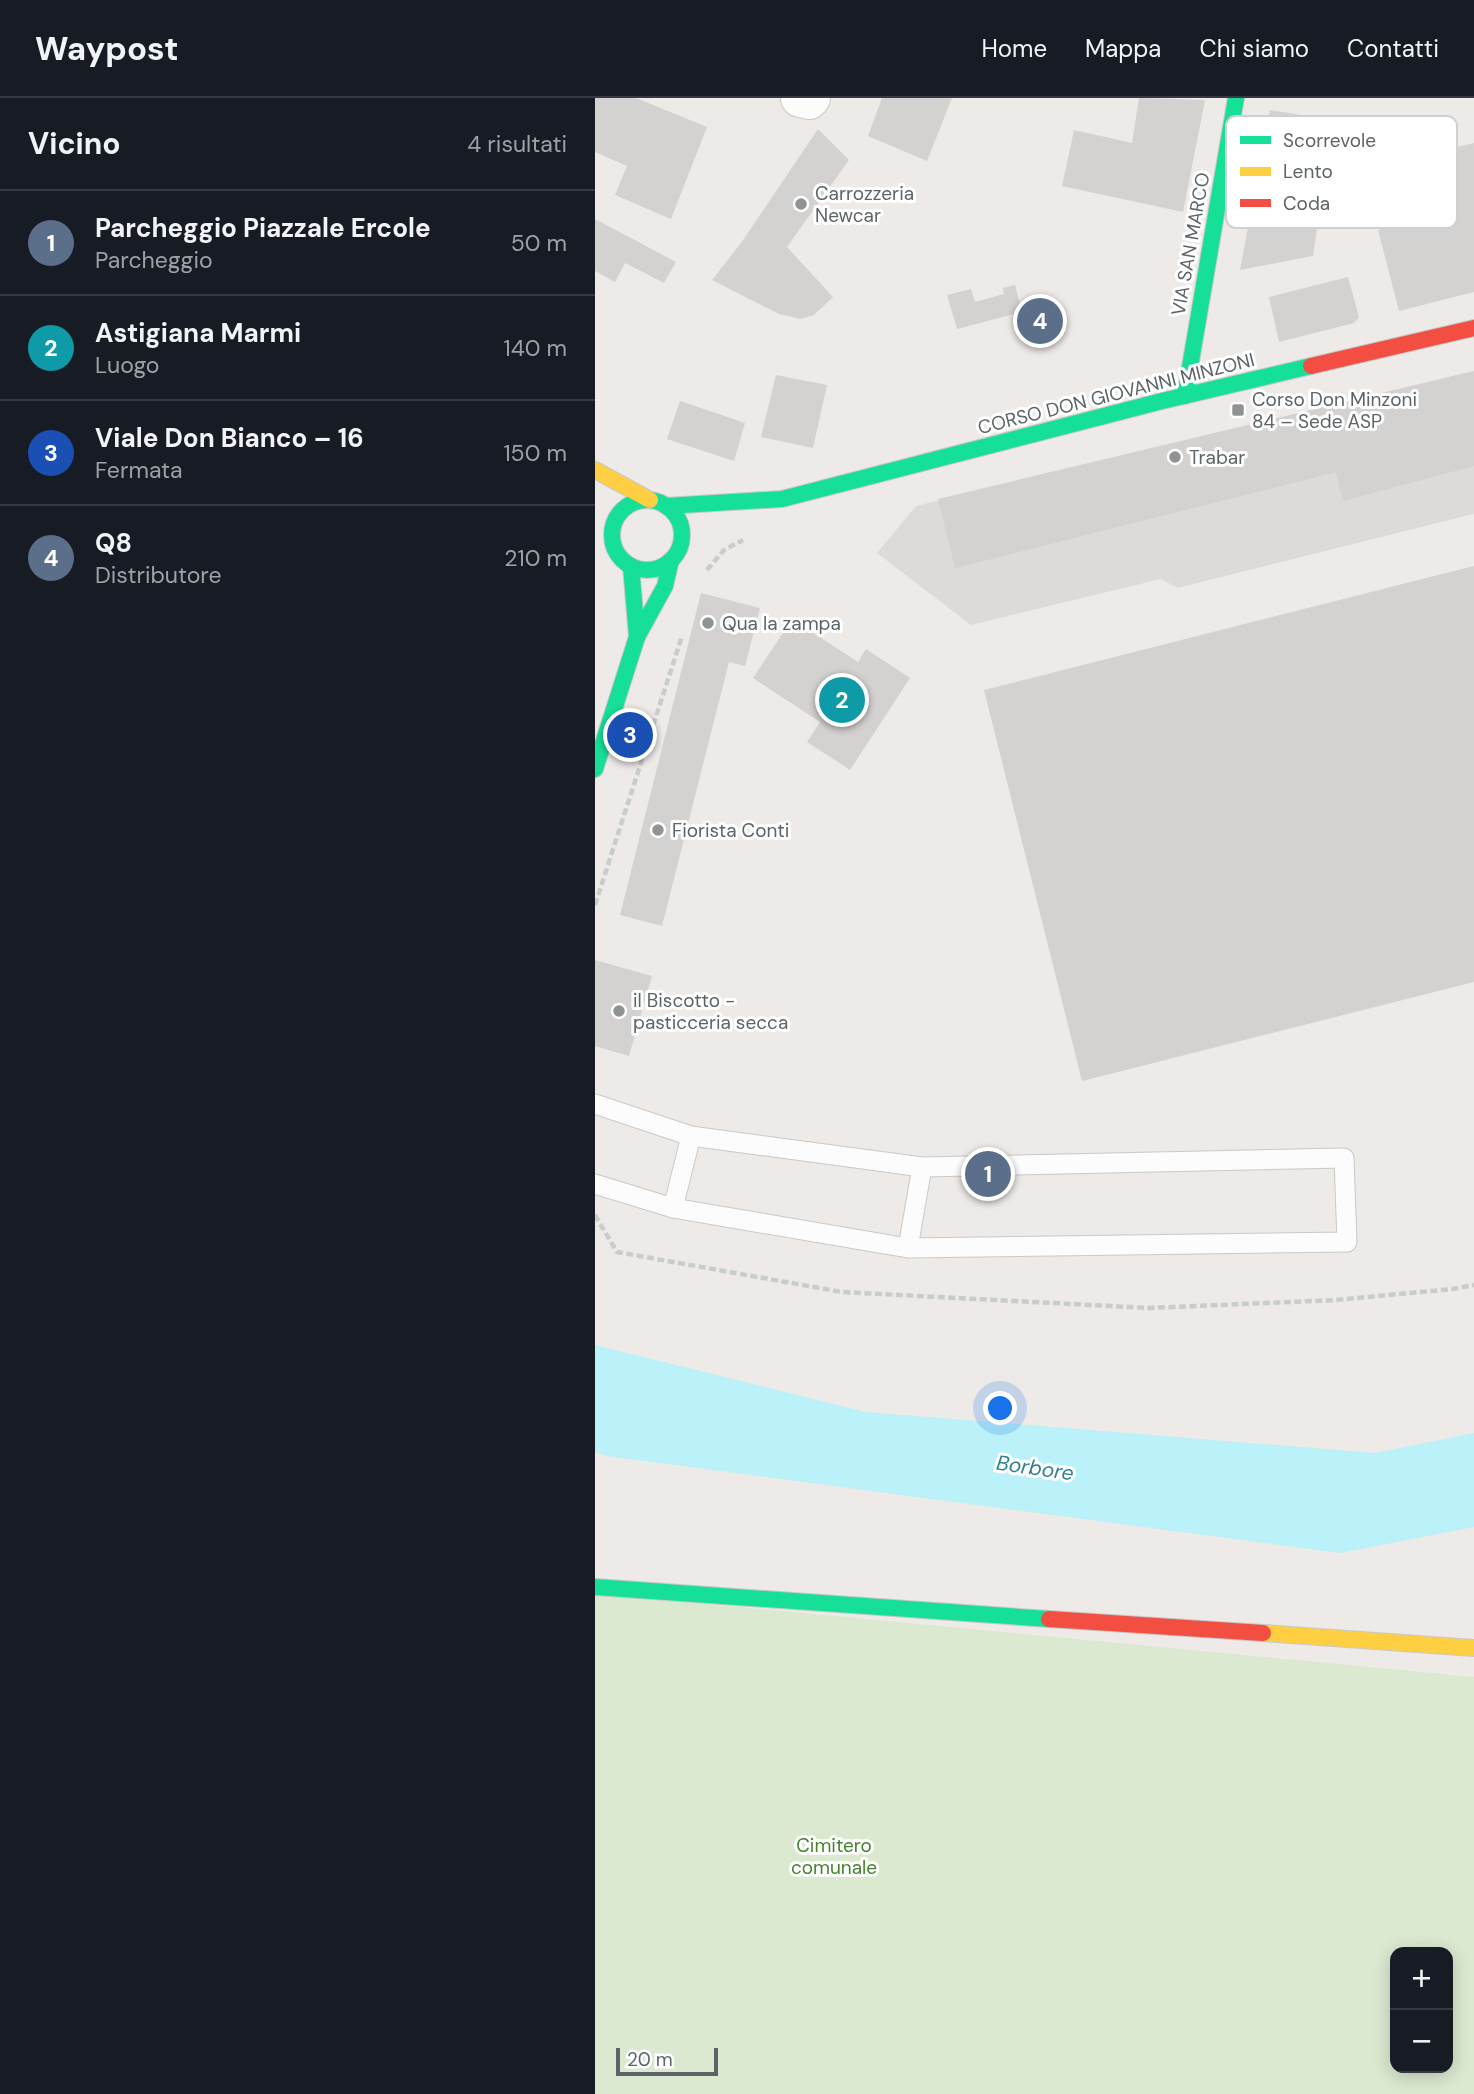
<!DOCTYPE html>
<html lang="it">
<meta charset="utf-8">
<style>
body{margin:0;font-family:"DM Sans",sans-serif;background:#242831;color:#f1f3f6}
.controls{position:absolute;right:21px;bottom:21px;display:grid;overflow:hidden;border-radius:14px;box-shadow:0 4px 18px #0003}
.controls button{width:63px;height:63px;display:grid;place-items:center;padding:0;border:0;border-bottom:2px solid #363941;background:#171b24;color:#f1f3f6;font:35px sans-serif}
.scale{position:absolute;left:21px;bottom:18px;width:102px;box-sizing:border-box;padding-left:7px;border:4px solid #5c6467;border-top:0;font-size:19px;line-height:24px;white-space:nowrap;color:#5c6467;-webkit-text-stroke:5px #fff;paint-order:stroke}
.you{position:absolute;left:406px;top:1311px;width:24px;height:24px;margin:-18px;border:5px solid #fff;border-radius:50%;background:#1a73e8;box-shadow:0 0 0 10px #1a73e833}
.badge{display:grid;place-items:center;width:46px;height:46px;border-radius:50%;background:#d93025;color:#fff;font-size:23px;font-weight:700}
.pin{position:absolute;translate:-50% -50%;border:4px solid #fff;box-shadow:0 2px 7px #0006}
.list{margin:0;padding:0;list-style:none}
h2{display:flex;justify-content:space-between;align-items:center;height:91px;margin:0;padding:0 28px;font-size:30px}
h2 small{font-size:23px;font-weight:400;color:#9ea1a6}
.list li{display:grid;grid-template-columns:46px 1fr auto;gap:21px;align-items:center;box-sizing:border-box;height:105px;padding:0 28px;border-top:2px solid #363941}
.list b{display:block;font-size:26px;white-space:nowrap}
.list p{margin:0;font-size:23px;white-space:nowrap;color:#9ea1a6}
.list em{font-size:23px;font-style:normal;color:#9ea1a6}
.map{position:relative;flex:none;width:879px;height:1996px;overflow:hidden}
header{display:flex;align-items:center;gap:42px;box-sizing:border-box;height:98px;padding:0 35px;background:#171b24;border-bottom:2px solid #363941}
header strong{font-size:33px}
nav{display:flex;gap:38px;margin-inline-start:auto;font-size:24px}
main{display:flex}
aside{flex:1;background:#171b24}
.map>svg:first-child{display:block}
</style>
<header>
<strong>Waypost</strong>
<nav><a>Home</a><a>Mappa</a><a>Chi siamo</a><a>Contatti</a></nav>
</header>
<main>
<aside>
<h2>Vicino<small>4 risultati</small></h2>
<ul class="list">
<li><span class="badge" style="background:#5c6f8a">1</span><div><b>Parcheggio Piazzale Ercole</b><p>Parcheggio</p></div><em>50 m</em></li>
<li><span class="badge" style="background:#0f9aa8">2</span><div><b>Astigiana Marmi</b><p>Luogo</p></div><em>140 m</em></li>
<li><span class="badge" style="background:#1a4fb4">3</span><div><b>Viale Don Bianco – 16</b><p>Fermata</p></div><em>150 m</em></li>
<li><span class="badge" style="background:#5c6f8a">4</span><div><b>Q8</b><p>Distributore</p></div><em>210 m</em></li>
</ul>
</aside>
<div class="map">
<svg width="879" height="1996" viewBox="0 0 879 1996">
<rect width="100%" height="100%" fill="#edeae8"/>
<path fill="#dddad8" d="M879,273V416L583,490L566,481L376,527L282,455L321,408Z"/>
<path fill="#dbe9d1" fill-rule="evenodd" d="M0,1495L879,1579V1996H0ZM800,1854H853V1970H800Z"/>
<path fill="#bbf1f8" d="M0,1247L271,1314L780,1355L879,1335V1429L745,1455L12,1358L0,1354Z"/>
<g fill="#d4d1d1">
<path d="M0,0H41L112,29L76,121L20,97L32,68L0,54Z"/>
<path d="M287,0H357L332,63L273,38Z"/>
<path d="M544,0L610,2L588,114L467,88L479,32L537,45Z"/>
<path d="M675,12L738,22L718,158L645,172Z"/>
<path d="M223,31L254,62L192,149L238,199L219,217L206,221L184,216L117,182L146,145Z"/>
<path d="M879,45V194L804,213L783,132L813,125L800,63Z"/>
<path d="M0,121L81,164L69,185L30,165L20,184L0,173Z"/>
<path d="M753,179L764,219L759,225L684,244L674,199Z"/>
<path d="M420,187L427,214L362,231L352,197L376,191L380,204L409,196L408,190Z"/>
<path d="M879,273V368L748,403L741,374L360,470L343,401Z"/>
<path d="M181,277L232,287L218,350L166,339Z"/>
<path d="M85,303L150,325L139,363L72,341Z"/>
<path d="M879,468V884L487,983L389,592Z"/>
<path d="M106,495L165,510L150,568L134,564L67,828L25,817Z"/>
<path d="M197,521L263,564L271,551L315,580L255,672L212,644L225,624L158,580Z"/>
<path d="M0,862L57,878L34,958L0,948Z"/>
</g>
<g fill="none" stroke-linecap="round" stroke-linejoin="round">
<g stroke="#c8c9c8" stroke-width="21">
<g id="lane">
<path d="M0,1006L96,1038L327,1069L749,1060L752,1144L313,1150L78,1110L0,1086"/>
<path d="M78,1110L96,1038"/>
<path d="M313,1150L327,1069"/>
</g>
</g>
<g stroke="#c8c9c8" stroke-width="40">
<path id="street" d="M205,0L214,2L216,0"/>
</g>
<g stroke="#c7c8c8" stroke-width="18">
<g id="fast">
<path d="M590,298L641,0"/>
<circle cx="52" cy="437" r="35"/>
<path d="M71,408L187,401L567,303L716,268"/>
<path d="M36,468L42,539L70,488L76,462"/>
<path d="M0,671L42,539"/>
<path d="M0,1489L454,1521"/>
</g>
</g>
<g stroke="#c7c8c8" stroke-width="18">
<g id="slow">
<path d="M0,372L55,402"/>
<path d="M668,1535L879,1550"/>
</g>
</g>
<g stroke="#c7c8c8" stroke-width="18">
<g id="jam">
<path d="M716,268L879,230"/>
<path d="M454,1521L668,1535"/>
</g>
</g>
<g stroke="#c8cdc8" stroke-width="4.5" stroke-dasharray="7 3.5" stroke-linecap="butt">
<path d="M112,472L129,452L148,442"/>
<path d="M0,807L87,538"/>
<path d="M0,1117L22,1154L247,1194L554,1210L741,1202L857,1191L879,1187"/>
</g>
<use href="#lane" stroke="#fcfcfc" stroke-width="19"/>
<use href="#street" stroke="#fcfcfc" stroke-width="38"/>
<use href="#fast" stroke="#16e098" stroke-width="16"/>
<use href="#slow" stroke="#ffcf43" stroke-width="16"/>
<use href="#jam" stroke="#f24e42" stroke-width="16"/>
</g>
<g fill="#8f9394" stroke="#fff" stroke-width="2.5">
<circle cx="206" cy="106" r="7"/>
<rect x="636" y="305" width="14" height="14" rx="3.5"/>
<circle cx="580" cy="359" r="7"/>
<circle cx="113" cy="525" r="7"/>
<circle cx="63" cy="732" r="7"/>
<circle cx="24" cy="913" r="7"/>
</g>
<g text-anchor="middle" stroke-width="6" stroke-linejoin="round" paint-order="stroke">
<g font-size="19" fill="#5c6467" stroke="#fff" text-anchor="start">
<text x="220" y="102">Carrozzeria<tspan x="220" dy="22">Newcar</tspan></text>
<text x="657" y="308">Corso Don Minzoni<tspan x="657" dy="22">84 – Sede ASP</tspan></text>
<text x="594" y="366">Trabar</text>
<text x="127" y="532">Qua la zampa</text>
<text x="77" y="739">Fiorista Conti</text>
<text x="38" y="909">il Biscotto -<tspan x="38" dy="22">pasticceria secca</tspan></text>
</g>
<g font-size="19" fill="#5c6467" stroke="#fff">
<text transform="translate(595 146) rotate(-80)" y="7">VIA SAN MARCO</text>
<text transform="translate(521 295) rotate(-14)" y="7">CORSO DON GIOVANNI MINZONI</text>
</g>
<g font-size="19" fill="#44842e" stroke="#fff">
<text x="239" y="1754">Cimitero<tspan x="239" dy="22">comunale</tspan></text>
</g>
<g font-size="21" font-style="italic" fill="#308095" stroke="#fff">
<text transform="translate(440 1370) rotate(8)" y="7">Borbore</text>
</g>
</g>
<rect x="631" y="18" width="231" height="112" rx="10" fill="#fff" stroke="#ced0d1" stroke-width="2"/>
<rect x="645" y="38" width="31" height="8" fill="#16e098"/>
<rect x="645" y="69" width="31" height="9" fill="#ffcf43"/>
<rect x="645" y="101" width="31" height="8" fill="#f24e42"/>
<g font-size="19" fill="#5c6467">
<text x="688" y="49">Scorrevole</text>
<text x="688" y="80">Lento</text>
<text x="688" y="112">Coda</text>
</g>
</svg>
<div class="controls">
<button>+</button>
<button>−</button>
</div>
<div class="scale">20 m</div>
<div class="you"></div>
<div class="pin badge" style="left:393px;top:1076px;background:#5c6f8a">1</div>
<div class="pin badge" style="left:247px;top:602px;background:#0f9aa8">2</div>
<div class="pin badge" style="left:35px;top:637px;background:#1a4fb4">3</div>
<div class="pin badge" style="left:445px;top:223px;background:#5c6f8a">4</div>
</div>
</main>
